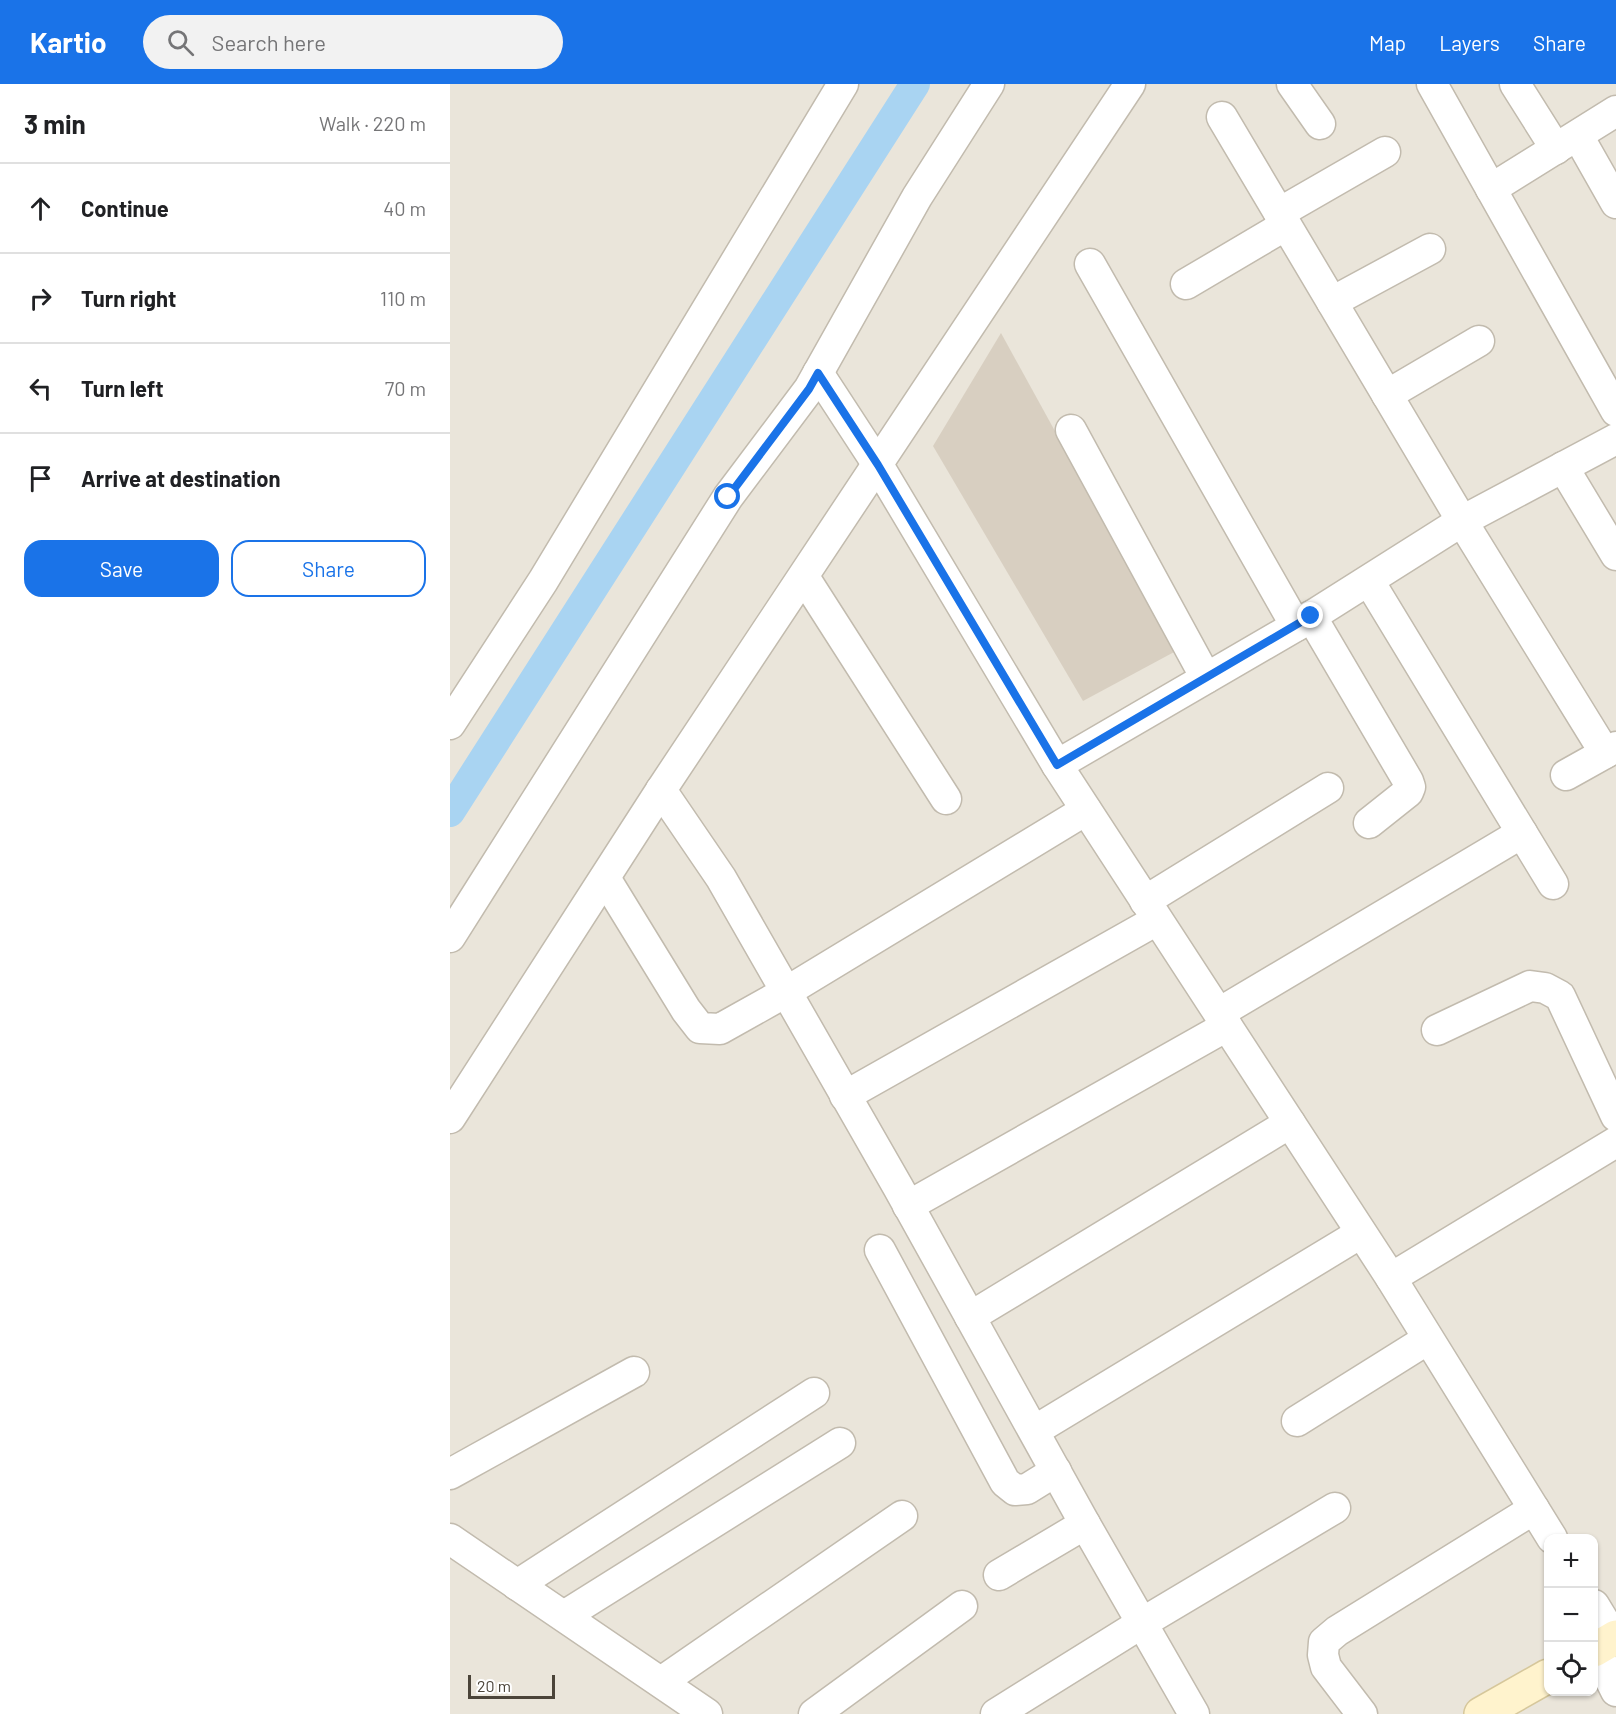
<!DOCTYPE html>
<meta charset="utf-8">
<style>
body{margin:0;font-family:Barlow,sans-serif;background:#f2f2f2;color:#202124}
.controls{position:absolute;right:18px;bottom:18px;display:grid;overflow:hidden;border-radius:12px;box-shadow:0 2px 4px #0004}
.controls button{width:54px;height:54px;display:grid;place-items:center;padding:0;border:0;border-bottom:2px solid #e0e0e0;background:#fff;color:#202124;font:30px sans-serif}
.scale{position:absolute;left:18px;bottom:15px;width:87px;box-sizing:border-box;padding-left:6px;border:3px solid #4b4439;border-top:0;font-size:16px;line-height:21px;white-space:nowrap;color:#4b4439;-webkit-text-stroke:4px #fff;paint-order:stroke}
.stop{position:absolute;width:18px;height:18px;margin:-14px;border:4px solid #1a73e8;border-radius:50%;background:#fff}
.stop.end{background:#1a73e8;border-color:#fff;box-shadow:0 2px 6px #0008}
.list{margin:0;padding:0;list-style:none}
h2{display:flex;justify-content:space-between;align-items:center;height:78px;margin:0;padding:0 24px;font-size:26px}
h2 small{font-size:20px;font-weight:400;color:#757577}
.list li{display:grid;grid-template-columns:39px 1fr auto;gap:18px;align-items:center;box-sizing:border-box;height:90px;padding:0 24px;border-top:2px solid #e0e0e0}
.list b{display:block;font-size:22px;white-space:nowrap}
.list em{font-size:20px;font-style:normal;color:#757577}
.actions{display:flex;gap:12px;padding:18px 24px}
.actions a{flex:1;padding:14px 0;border:2px solid #1a73e8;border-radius:18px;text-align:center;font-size:21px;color:#1a73e8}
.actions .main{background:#1a73e8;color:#fff}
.icon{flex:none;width:33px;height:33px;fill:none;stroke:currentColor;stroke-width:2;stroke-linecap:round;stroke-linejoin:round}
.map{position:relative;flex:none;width:1166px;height:1630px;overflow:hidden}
header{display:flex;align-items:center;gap:36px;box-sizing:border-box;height:84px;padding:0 30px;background:#1a73e8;color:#fff}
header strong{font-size:28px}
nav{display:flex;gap:33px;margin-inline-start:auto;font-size:21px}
.search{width:420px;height:54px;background:#f2f2f2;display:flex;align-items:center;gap:15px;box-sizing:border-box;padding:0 21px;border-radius:33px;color:#757577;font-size:22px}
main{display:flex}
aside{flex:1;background:#fff}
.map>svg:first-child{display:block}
</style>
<header>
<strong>Kartio</strong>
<div class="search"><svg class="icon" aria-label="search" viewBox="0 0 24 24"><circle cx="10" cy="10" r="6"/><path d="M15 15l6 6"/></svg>Search here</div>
<nav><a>Map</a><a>Layers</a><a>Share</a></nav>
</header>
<main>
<aside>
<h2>3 min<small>Walk · 220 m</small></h2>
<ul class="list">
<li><svg class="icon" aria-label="ahead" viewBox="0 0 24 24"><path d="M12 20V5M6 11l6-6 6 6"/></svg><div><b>Continue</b></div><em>40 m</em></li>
<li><svg class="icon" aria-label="right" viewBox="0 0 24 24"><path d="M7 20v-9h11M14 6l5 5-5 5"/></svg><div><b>Turn right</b></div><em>110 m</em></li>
<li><svg class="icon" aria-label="left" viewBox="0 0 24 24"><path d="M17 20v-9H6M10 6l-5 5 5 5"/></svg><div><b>Turn left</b></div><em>70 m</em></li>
<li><svg class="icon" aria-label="arrive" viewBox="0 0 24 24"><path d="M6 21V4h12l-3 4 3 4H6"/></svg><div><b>Arrive at destination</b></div></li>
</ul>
<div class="actions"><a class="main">Save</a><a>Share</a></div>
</aside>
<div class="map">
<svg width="1166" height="1630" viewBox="0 0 1166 1630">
<rect width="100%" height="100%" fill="#f6f3ec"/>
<path fill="#eae5da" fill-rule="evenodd" d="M0,0H1166V1630H0ZM1098,1454H1144V1608H1098Z"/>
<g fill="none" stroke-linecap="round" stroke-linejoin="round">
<path stroke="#a9d4f2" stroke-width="30" d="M0,728L465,0"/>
</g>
<path fill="#d8cfc1" d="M551,249L726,567L633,617L483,362Z"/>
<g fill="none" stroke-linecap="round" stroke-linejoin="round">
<g stroke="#c2bbae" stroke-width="33">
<g id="street">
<path d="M842,0L870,40"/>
<path d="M982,0L1166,327"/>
<path d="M1065,0L1106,65"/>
<path d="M772,33L1012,437L1155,669"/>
<path d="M1128,52L1166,119"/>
<path d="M1041,105L1166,27"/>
<path d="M829,129L935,68"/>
<path d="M640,180L846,542"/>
<path d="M736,200L836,141"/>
<path d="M882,218L980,165"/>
<path d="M368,289L428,381L607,681L941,1194L1102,1454"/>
<path d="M937,311L1029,257"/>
<path d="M621,346L756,594"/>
<path d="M1113,383L1166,471"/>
<path d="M354,493L496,715"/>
<path d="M919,497L1103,800"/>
<path d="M861,532L958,697L960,703L958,708L919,739"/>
<path d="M0,640L93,497L393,0"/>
<path d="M607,681L846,542L1012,437L1166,355"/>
<path d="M1116,691L1166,663"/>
<path d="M211,706L271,794L448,1103L635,1440L744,1630"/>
<path d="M155,794L236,926L250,944L270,945L336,908L636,726"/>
<path d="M695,817L878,704"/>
<path d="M0,853L278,413L359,305L467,113L539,0"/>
<path d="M769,929L1072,749"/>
<path d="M987,946L1080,902L1095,904L1110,912L1166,1032"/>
<path d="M395,1012L707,836"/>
<path d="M0,1034L211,706L680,0"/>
<path d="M458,1122L777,942"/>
<path d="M430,1166L555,1398L565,1406L577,1405L606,1387"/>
<path d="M941,1194L1166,1058"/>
<path d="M520,1233L840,1039"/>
<path d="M847,1337L978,1255"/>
<path d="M584,1347L911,1149"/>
<path d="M0,1390L184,1288"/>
<path d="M0,1455L257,1630"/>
<path d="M549,1491L635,1440"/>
<path d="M67,1501L364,1309"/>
<path d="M1144,1521L1164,1554"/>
<path d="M114,1532L390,1359"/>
<path d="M1145,1565L1166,1607"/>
<path d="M211,1598L452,1432"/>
<path d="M364,1630L512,1522"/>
<path d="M546,1630L692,1539L885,1424"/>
<path d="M912,1630L876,1583L873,1571L874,1558L887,1547L1084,1425"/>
</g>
</g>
<g stroke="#d6c79b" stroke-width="36">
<g id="secondary">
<path d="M1144,1566L1166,1553"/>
<path d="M1031,1630L1098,1592"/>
</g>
</g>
<use href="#street" stroke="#fff" stroke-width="30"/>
<use href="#secondary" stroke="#fff3cd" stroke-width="33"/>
</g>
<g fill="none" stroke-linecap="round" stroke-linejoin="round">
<path stroke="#1a73e8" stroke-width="8" d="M278,413L359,305L368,289L428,381L607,681L861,532"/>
</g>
</svg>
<div class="controls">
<button>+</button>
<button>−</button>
<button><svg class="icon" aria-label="locate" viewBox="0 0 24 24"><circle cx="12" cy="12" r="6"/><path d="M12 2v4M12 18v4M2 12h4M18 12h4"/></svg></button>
</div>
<div class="scale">20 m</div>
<div class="stop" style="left:278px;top:413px"></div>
<div class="stop end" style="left:861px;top:532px"></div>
</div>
</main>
